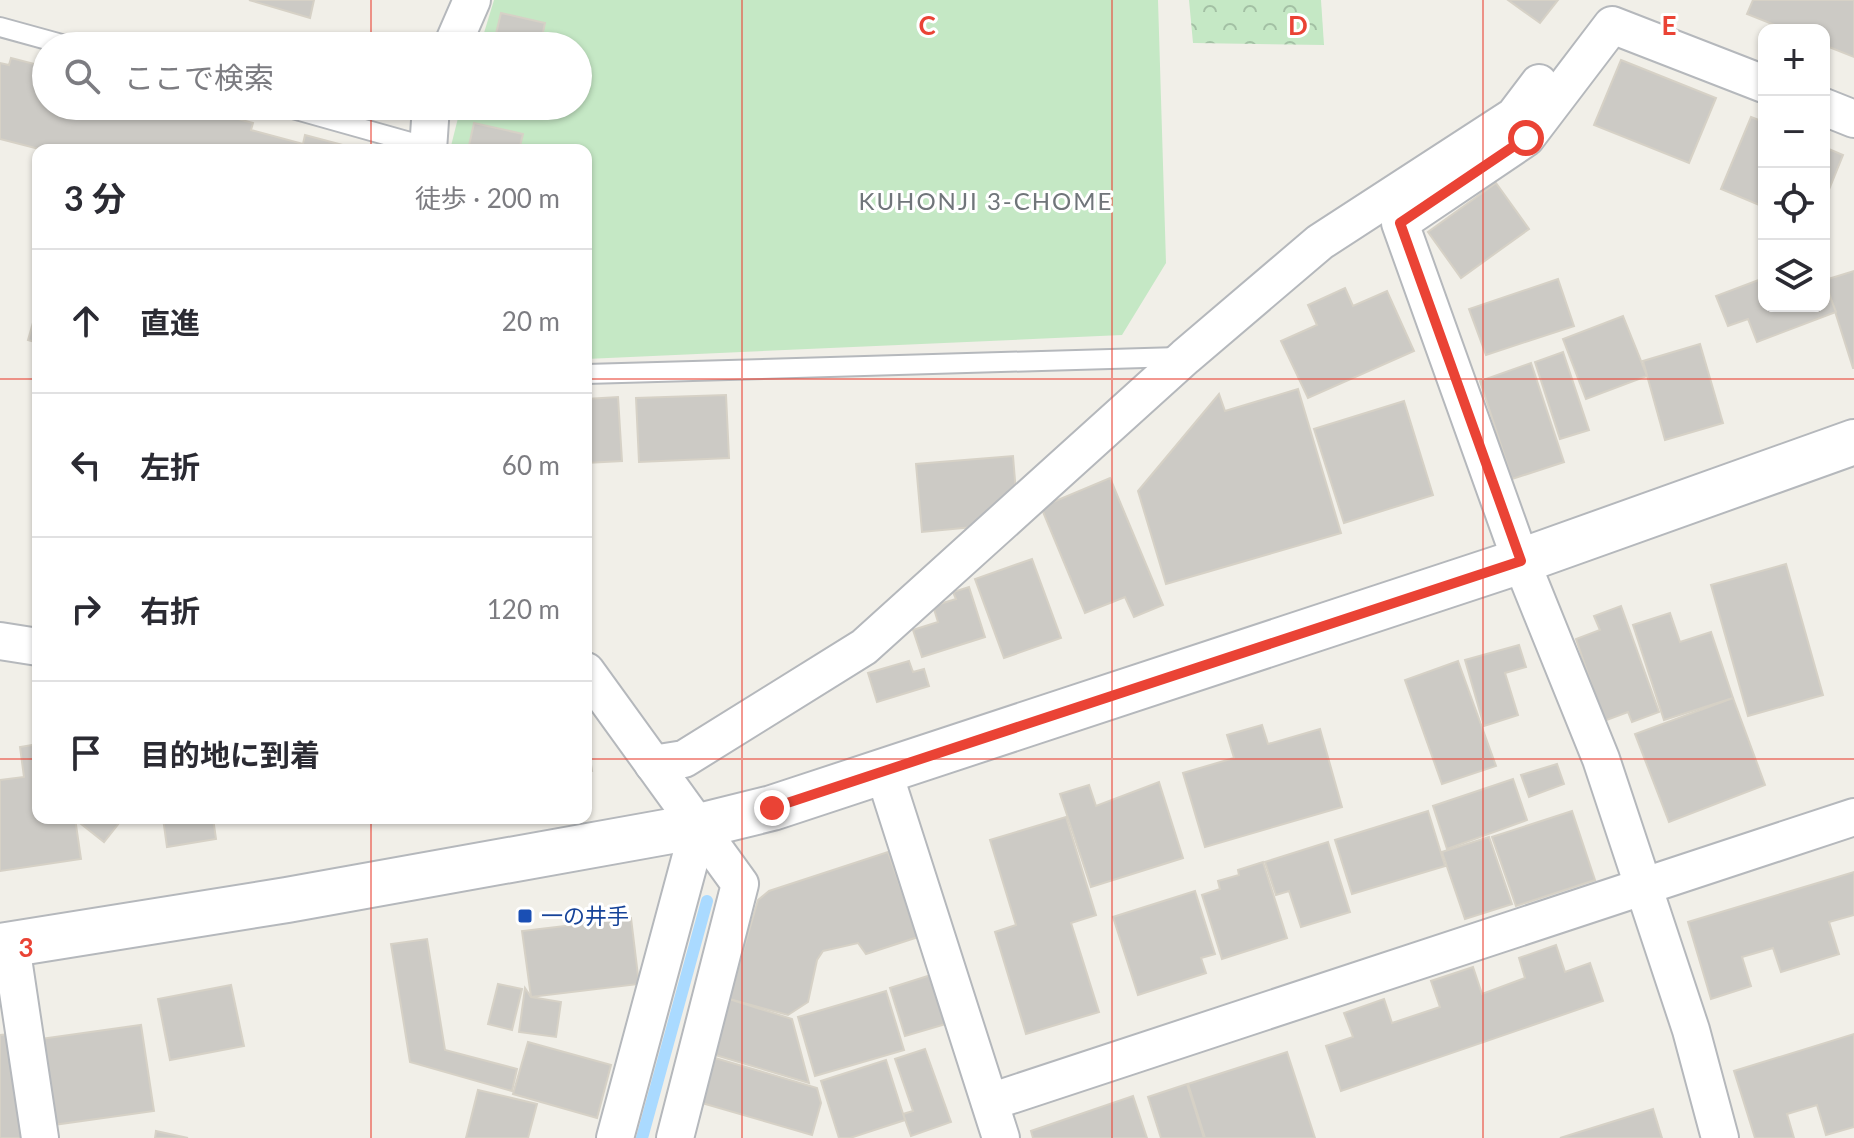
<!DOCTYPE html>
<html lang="ja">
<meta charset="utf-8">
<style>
body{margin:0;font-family:Lato,"Noto Sans JP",sans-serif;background:#f7f7f7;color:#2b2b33}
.controls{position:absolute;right:24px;top:24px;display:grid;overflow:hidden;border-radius:16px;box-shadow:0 2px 6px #0004}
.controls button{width:72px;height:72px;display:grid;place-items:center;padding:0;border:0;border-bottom:2px solid #e1e1e2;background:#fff;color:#2b2b33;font:40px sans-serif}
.stop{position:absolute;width:24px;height:24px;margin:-18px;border:6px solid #ea4335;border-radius:50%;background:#fff}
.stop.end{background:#ea4335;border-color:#fff;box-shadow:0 2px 8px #0008}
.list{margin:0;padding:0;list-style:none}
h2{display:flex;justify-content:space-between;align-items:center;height:104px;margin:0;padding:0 32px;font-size:34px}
h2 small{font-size:26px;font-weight:400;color:#7c7c81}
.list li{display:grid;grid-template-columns:52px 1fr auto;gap:24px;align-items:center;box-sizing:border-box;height:144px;padding:0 32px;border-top:2px solid #e1e1e2}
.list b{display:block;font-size:30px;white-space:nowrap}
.list em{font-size:26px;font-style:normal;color:#7c7c81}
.icon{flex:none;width:44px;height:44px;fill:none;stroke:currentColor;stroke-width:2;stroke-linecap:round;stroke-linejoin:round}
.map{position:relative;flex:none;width:1854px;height:1138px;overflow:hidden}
.search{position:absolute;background:#fff;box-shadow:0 2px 6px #0004;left:32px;top:32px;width:560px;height:88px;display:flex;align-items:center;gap:20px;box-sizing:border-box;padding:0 28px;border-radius:44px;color:#7c7c81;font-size:30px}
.panel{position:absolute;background:#fff;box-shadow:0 2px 6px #0004;left:32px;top:144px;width:560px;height:680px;border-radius:16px}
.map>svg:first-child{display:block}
</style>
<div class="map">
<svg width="1854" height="1138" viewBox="0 0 1854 1138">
<defs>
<pattern id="park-crowns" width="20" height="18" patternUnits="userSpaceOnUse" patternTransform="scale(2)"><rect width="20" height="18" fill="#c5e8c5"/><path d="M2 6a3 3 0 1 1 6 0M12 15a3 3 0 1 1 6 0" fill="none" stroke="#a3c0a4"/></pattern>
</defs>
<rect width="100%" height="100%" fill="#f1efe8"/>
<path fill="url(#park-crowns)" d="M1189,0H1321L1324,45L1193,43Z"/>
<path fill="#c5e8c5" d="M494,0H1158L1166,263L1122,335L586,359V150H450L461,106H578V46H480Z"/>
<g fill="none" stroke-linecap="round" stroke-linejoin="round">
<path stroke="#aadaff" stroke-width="12" d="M642,1138L707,901"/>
</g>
<g fill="#cccac5" stroke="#d6d1c6" stroke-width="2">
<path d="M249,0H314L310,18Z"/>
<path d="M1508,0H1558L1540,23Z"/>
<path d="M1753,0H1854V57L1824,45V30H1787L1747,14Z"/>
<path d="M501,13L545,23L540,46H493Z"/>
<path d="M11,58L46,67V106H163L199,116L201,109L253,123L251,130L303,144L305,135L354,148L43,150L0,139V63L9,65Z"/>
<path d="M1621,60L1716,98L1689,163L1594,125Z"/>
<path d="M1751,117L1764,122V207L1721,189Z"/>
<path d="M474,123L523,134L519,150H468Z"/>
<path d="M1824,147L1843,155L1824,202Z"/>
<path d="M1496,183L1529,229L1461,278L1428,232Z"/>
<path d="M1854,271V368H1853L1825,280Z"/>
<path d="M1764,278V306H1824V282L1836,312L1757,342L1748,319L1728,326L1716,296Z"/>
<path d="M1558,279L1574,326L1486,355L1469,309Z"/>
<path d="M1345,288L1353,306L1387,291L1414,351L1308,398L1281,341L1317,325L1308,305Z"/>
<path d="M38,305V343L28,340Z"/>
<path d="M1623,316L1647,376L1586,399L1563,339Z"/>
<path d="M1700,344L1723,423L1665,440L1643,361Z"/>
<path d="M1563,352L1589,430L1560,439L1535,362Z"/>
<path d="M1531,363L1564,462L1512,479L1480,381Z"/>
<path d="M1298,389L1341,533L1166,584L1138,491L1219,394L1225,411Z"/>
<path d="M726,395L729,458L639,462L636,398Z"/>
<path d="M618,397L622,461L586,463V399Z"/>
<path d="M1404,401L1433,495L1344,523L1314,429Z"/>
<path d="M1013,456L1016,493L984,526L922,532L916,464Z"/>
<path d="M1110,478L1163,605L1134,617L1125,597L1085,613L1041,507Z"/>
<path d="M1032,559L1061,638L1004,658L975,579Z"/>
<path d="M1786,564L1823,695L1748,716L1711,585Z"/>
<path d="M969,587L985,637L922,657L913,630L938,622L933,606L956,599L953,592Z"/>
<path d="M1621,606L1659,712L1632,722L1628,712L1604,721L1576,639L1600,630L1594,616Z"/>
<path d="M1670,613L1680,642L1711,632L1733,698L1664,720L1633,625Z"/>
<path d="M1519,645L1526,667L1505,673L1518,715L1484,726L1465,660Z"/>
<path d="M909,661L913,672L924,669L929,686L877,702L868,673Z"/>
<path d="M1458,661L1496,766L1442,784L1405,680Z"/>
<path d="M1733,698L1765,785L1669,822L1635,734Z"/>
<path d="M1262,725L1268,744L1320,729L1342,807L1205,847L1183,773L1234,758L1227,735Z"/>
<path d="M586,731L592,771L586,772Z"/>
<path d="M38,744V818H75L81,859L0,871V780L24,777L20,747Z"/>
<path d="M1557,764L1564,784L1529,797L1521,775Z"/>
<path d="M1513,779L1527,820L1447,849L1433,806Z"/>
<path d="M1159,782L1183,858L1091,887L1060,794L1089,785L1096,806Z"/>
<path d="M1428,811L1445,866L1352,894L1335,840Z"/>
<path d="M1572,811L1595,880L1516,906L1492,837Z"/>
<path d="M1066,817L1096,915L1071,923L1099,1012L1026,1034L995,932L1016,925L990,840Z"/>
<path d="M84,818H123L104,842L80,823Z"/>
<path d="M163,818H213L216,839L167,847Z"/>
<path d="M1489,837L1512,904L1465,919L1442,852Z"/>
<path d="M1328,842L1350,912L1301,927L1289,891L1276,895L1265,862Z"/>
<path d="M888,852L918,937L866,954L858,943L823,951L817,960L808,1002L788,1015L729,999L758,900L769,891Z"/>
<path d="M1263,862L1287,938L1222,959L1202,895L1220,889L1218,881L1239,875L1238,870Z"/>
<path d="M1854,872V915L1829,922L1839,954L1781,972L1773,948L1742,957L1751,986L1711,999L1688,922Z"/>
<path d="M1195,891L1215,954L1201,958L1206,973L1138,995L1113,917Z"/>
<path d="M631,918L639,984L531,997L522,931Z"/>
<path d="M427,939L445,1050L517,1069L512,1091L410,1062L391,944Z"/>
<path d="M1556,945L1565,972L1590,963L1603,1001L1341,1091L1326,1046L1353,1037L1344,1013L1384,999L1392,1023L1440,1007L1431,981L1473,967L1482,994L1525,978L1519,958Z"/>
<path d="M934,974L949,1023L905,1036L890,988Z"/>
<path d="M498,984L522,989L512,1030L488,1024Z"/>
<path d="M231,985L244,1046L170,1060L158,999Z"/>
<path d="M525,988L531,997L561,1002L556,1037L519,1032Z"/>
<path d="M886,991L904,1050L815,1076L798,1017Z"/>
<path d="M729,999L792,1019L809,1083L712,1054Z"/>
<path d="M141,1025L154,1111L53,1125L40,1039Z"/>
<path d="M19,1033L34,1138H0V1035Z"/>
<path d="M1854,1034V1127L1826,1135L1817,1105L1787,1114L1794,1138H1755L1734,1071Z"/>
<path d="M528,1042L611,1065L597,1118L513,1094Z"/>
<path d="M925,1049L951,1122L911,1136L903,1114L913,1111L895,1059Z"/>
<path d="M1287,1052L1315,1138H1205L1188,1084Z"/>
<path d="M715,1058L817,1088L821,1103L812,1135L702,1103Z"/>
<path d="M886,1060L905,1120L850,1138H839L821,1081Z"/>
<path d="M1187,1084L1204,1138H1161L1148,1097Z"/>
<path d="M478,1090L537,1104L528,1138H466Z"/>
<path d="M1133,1096L1147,1138H1033L1031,1131Z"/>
<path d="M1653,1109L1662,1138H1560Z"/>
<path d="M156,1131L188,1138H155Z"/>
</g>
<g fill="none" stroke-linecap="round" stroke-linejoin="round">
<g stroke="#b5b8bc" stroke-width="22">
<g id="service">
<path d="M0,27L69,46"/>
<path d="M282,106L428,147"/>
<path d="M586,374L1179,357"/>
</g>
</g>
<g stroke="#b5b8bc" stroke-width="40">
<g id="minor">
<path d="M452,46L472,0"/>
<path d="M1824,107L1854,119"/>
<path d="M428,150L431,106"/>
<path d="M0,641L38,647"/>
<path d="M586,671L740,884L675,1138"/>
<path d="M653,764L684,759L864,647L1185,357L1320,242L1514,116L1539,83"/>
<path d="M884,773L1001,1138"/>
<path d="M11,945L40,1138"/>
<path d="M990,1102L1854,817"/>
<path d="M615,1138L699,826"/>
<path d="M1720,1138L1691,1030L1601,759L1521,561L1400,223L1526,138L1612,25L1764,84"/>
</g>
</g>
<g stroke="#b5b8bc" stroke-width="48">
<path id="tertiary" d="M0,946L287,900L699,826L772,808L1521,561L1854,442"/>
</g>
<use href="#service" stroke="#fff" stroke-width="18"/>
<use href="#minor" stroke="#fff" stroke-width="36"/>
<use href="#tertiary" stroke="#fff" stroke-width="44"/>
</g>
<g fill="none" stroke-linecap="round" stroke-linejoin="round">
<path stroke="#ea4335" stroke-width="10" d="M772,808L1521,561L1400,223L1526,138"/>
</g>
<path fill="none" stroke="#ea4335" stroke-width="2" stroke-opacity="0.55" d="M371,0V46M742,0V1138M1112,0V1138M1483,0V1138M371,106V150M0,379H38M586,379H1854M0,759H38M586,759H1854M371,818V1138"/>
<rect fill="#1a4fb4" stroke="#fff" stroke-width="3" x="517" y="908" width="16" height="16" rx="4"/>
<g text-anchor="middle" stroke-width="6" stroke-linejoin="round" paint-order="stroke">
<g font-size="22" fill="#164399" stroke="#fff" text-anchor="start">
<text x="541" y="924">一の井手</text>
</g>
<g font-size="24" letter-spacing="2" fill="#70757a" stroke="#fff">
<text x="986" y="210">KUHONJI 3-CHOME</text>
</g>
</g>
<g font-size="26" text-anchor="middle" font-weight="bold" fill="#ea4335" stroke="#fff" stroke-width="6" stroke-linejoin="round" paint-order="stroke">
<text x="927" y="35">C</text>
<text x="1298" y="35">D</text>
<text x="1669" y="35">E</text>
<text x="26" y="957">3</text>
</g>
</svg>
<div class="controls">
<button>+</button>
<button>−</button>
<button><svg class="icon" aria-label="locate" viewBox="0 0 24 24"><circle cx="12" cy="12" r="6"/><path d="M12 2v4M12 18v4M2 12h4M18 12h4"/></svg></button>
<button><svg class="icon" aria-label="layers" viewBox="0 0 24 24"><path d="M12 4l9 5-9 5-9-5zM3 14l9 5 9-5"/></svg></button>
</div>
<div class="stop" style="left:1526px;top:138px"></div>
<div class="stop end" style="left:772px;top:808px"></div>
<div class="search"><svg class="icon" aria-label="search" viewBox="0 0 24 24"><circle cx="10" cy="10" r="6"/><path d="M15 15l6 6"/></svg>ここで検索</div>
<section class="panel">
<h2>3 分<small>徒歩 · 200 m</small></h2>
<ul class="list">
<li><svg class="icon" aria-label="ahead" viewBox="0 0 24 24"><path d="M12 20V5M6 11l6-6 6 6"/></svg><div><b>直進</b></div><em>20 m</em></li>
<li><svg class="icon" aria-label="left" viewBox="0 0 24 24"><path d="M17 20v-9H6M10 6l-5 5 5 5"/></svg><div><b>左折</b></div><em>60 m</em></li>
<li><svg class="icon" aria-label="right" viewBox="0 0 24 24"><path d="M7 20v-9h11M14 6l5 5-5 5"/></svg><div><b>右折</b></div><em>120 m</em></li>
<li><svg class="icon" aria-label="arrive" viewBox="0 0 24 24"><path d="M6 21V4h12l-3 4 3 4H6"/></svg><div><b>目的地に到着</b></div></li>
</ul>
</section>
</div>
